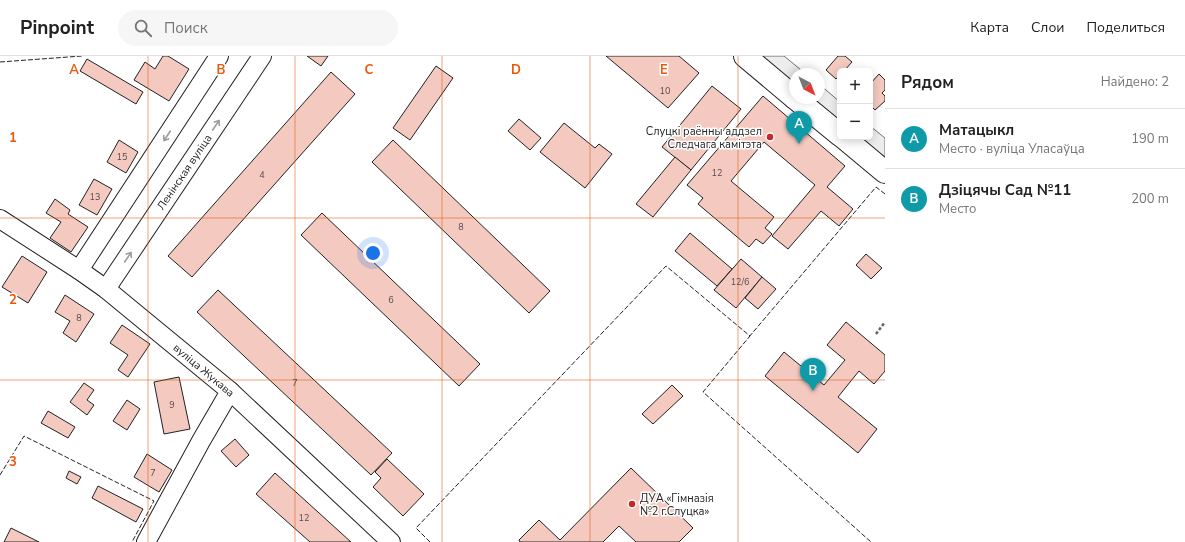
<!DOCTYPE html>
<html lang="ru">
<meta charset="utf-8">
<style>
body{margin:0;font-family:"Nunito Sans",sans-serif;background:#f6f6f6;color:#222}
.controls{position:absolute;right:12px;top:12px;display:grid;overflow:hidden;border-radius:6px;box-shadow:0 2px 10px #0003}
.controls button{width:36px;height:36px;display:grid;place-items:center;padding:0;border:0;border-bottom:1px solid #e0e0e0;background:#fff;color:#222;font:20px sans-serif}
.compass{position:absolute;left:789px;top:12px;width:36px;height:36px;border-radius:50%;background:#fff;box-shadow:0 2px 10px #0003;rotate:138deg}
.you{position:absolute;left:373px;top:197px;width:14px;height:14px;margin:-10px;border:3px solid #fff;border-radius:50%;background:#1a73e8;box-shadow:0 0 0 6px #1a73e833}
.badge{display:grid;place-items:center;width:26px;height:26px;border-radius:50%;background:#db2777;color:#fff;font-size:13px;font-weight:700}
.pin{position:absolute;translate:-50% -33px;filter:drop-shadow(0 1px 2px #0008)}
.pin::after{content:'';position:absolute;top:21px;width:14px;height:12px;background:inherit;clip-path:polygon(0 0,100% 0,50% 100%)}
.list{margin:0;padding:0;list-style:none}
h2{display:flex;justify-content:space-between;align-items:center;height:52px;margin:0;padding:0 16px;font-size:17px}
h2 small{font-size:13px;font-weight:400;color:#767676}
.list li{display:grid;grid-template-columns:26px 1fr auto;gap:12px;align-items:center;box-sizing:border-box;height:60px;padding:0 16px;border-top:1px solid #e0e0e0}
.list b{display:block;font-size:15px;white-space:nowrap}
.list p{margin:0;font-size:13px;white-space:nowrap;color:#767676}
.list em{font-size:13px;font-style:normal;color:#767676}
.icon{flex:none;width:22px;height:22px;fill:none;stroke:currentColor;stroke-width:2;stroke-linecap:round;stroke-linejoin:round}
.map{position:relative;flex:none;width:885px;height:486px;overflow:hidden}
header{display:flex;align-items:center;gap:24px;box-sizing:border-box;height:56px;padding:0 20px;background:#fff;border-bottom:1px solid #e0e0e0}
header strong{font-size:19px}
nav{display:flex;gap:22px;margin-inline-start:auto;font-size:14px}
.search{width:280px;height:36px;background:#f6f6f6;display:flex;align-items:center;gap:10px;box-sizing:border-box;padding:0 14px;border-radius:22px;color:#767676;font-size:15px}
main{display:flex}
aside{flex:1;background:#fff}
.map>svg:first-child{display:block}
</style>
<header>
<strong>Pinpoint</strong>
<div class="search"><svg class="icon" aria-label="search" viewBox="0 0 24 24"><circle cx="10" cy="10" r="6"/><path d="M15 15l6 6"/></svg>Поиск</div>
<nav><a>Карта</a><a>Слои</a><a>Поделиться</a></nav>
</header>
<main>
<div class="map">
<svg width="885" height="486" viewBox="0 0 885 486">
<rect width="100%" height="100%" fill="#fff"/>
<g fill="#ededed" stroke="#6f6f6f">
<path d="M758,0H784L806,18H795V30Z"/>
<path d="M819,28L840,46V66L810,42H819Z"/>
<path d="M870,70L885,82V101L859,81H870Z"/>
</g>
<g fill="#f3c9c0" stroke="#222">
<path d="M163,0H168L189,13L169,45L134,24L145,6L155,13Z"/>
<path d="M307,0H328L321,10Z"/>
<path d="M606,0H679L699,17L668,52Z"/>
<path d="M838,0H845L852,6L844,15H840V19L836,23L826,14Z"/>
<path d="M87,3L143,36L136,48L80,15Z"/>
<path d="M436,10L453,22L410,84L393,72Z"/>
<path d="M331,16L355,38L192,221L168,200Z"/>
<path d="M879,18L885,24V34L882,37L885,40V45L875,54L870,49V28Z"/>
<path d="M712,30L741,53L691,114L662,91Z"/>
<path d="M763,40L845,110L827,131L853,153L839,170L821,155L788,193L772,180L815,129L764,86L731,125L774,161L765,172L772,178L763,188L756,183L749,191L698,148L703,142L687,129Z"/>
<path d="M519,63L541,82L530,94L508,75Z"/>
<path d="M564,67L595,92L599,88L612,98L585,132L540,96Z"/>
<path d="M119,84L138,96L126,117L107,106Z"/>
<path d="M393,84L550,235L529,257L372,106Z"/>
<path d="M675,101L691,114L653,161L636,148Z"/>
<path d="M94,123L112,133L97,159L79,149Z"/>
<path d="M55,143L70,154L68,158L88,171L71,196L50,182L61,166L46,157Z"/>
<path d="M322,157L480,308L459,330L301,179Z"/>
<path d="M690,177L732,213L717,230L675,195Z"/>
<path d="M866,198L882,212L871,223L856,209Z"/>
<path d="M22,200L47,216L28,247L2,231Z"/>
<path d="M741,203L762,221L736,252L714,234Z"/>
<path d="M762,221L776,233L758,253L745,242Z"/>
<path d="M218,234L392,397L371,419L197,256Z"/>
<path d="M65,239L94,258L76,286L63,277L70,265L55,256Z"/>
<path d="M846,266L885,299V315L874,328L859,315L838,341L877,373L858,397L765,320L784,296L824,329L845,304L827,289Z"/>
<path d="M122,269L150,288L128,321L118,314L128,299L110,287Z"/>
<path d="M179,321L190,373L164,378L154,326Z"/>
<path d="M84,327L94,334L87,344L94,349L87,359L70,346Z"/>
<path d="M672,329L683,340L653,368L642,358Z"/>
<path d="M127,344L140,353L127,374L113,365Z"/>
<path d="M48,355L75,371L68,382L41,367Z"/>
<path d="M235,383L249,399L236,411L221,395Z"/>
<path d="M147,398L172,414L159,436L134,421Z"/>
<path d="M387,403L424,438L403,460L373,431L381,422L375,416Z"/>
<path d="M631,412L693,472L679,486H636L619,470L603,486H520L519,484L539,464L560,484Z"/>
<path d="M69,415L81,421L77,428L66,422Z"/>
<path d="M275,417L351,486H310L256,438Z"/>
<path d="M98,430L143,453L136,466L92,442Z"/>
<path d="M11,472L39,486H4Z"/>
</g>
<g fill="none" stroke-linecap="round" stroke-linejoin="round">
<g stroke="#222" stroke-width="20">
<g id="minor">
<path d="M0,163L79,214L106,233L157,275L230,335L391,486"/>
<path d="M79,214L219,0"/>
<path d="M106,233L262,0"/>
<path d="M146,486L201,385L230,335"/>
</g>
</g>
<g stroke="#222" stroke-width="24">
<g id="major">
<path d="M745,0L795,42"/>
<path d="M795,42L840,79"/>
<path d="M843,81L885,116"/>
</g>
</g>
<path stroke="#646464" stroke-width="2.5" stroke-dasharray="3 2" stroke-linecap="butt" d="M876,278L885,266"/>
<use href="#minor" stroke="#fff" stroke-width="18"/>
<use href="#major" stroke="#fff" stroke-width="22"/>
<g stroke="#222" stroke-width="1" stroke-dasharray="5 2" stroke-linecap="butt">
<path d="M0,6L82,0"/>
<path d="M749,281L876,131L885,138"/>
<path d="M0,419L24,380L154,445L132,486"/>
<path d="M430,486L416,472L666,210L750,280L703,336L871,486"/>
</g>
</g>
<defs><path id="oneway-shaft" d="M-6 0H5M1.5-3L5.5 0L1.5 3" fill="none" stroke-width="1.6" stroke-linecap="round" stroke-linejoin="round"/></defs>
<g stroke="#9c9c9c">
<use href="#oneway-shaft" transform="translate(216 69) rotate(-56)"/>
<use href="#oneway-shaft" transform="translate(167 80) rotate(123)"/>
<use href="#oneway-shaft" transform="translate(128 201) rotate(-56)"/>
</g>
<path fill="none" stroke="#e8590c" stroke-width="1" stroke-opacity="0.55" d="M148,0V486M295,0V486M442,0V486M590,0V486M738,0V486M0,162H885M0,324H885"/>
<g fill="#c62828" stroke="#fff" stroke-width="1.5">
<circle cx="770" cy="81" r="4"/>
<circle cx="632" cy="448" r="4"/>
</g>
<g text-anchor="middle" stroke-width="3" stroke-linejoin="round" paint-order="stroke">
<g font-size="9" fill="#564c4a">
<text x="665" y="38">10</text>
<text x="122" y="104">15</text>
<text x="717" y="120">12</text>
<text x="262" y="122">4</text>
<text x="95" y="144">13</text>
<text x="461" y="174">8</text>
<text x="740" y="229">12/6</text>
<text x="391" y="247">6</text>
<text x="79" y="265">8</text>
<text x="295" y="330">7</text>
<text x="172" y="352">9</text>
<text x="153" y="420">7</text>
<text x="304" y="465">12</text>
</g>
<g font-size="11" fill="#222" stroke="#fff" text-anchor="end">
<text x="762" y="79">Слуцкі раённы аддзел<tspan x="762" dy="13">Следчага камітэта</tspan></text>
<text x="640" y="446" text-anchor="start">ДУА «Гімназія<tspan x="640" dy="13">№2 г.Слуцка»</tspan></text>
</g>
<g font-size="11" fill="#222" stroke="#fff">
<text transform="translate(184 116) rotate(-56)" y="4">Ленінская вуліца</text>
<text transform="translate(204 314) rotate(40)" y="4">вуліца Жукава</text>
</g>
</g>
<g font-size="13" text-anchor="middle" font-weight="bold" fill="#e8590c" stroke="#fff" stroke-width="3" stroke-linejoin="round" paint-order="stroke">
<text x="74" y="18">A</text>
<text x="221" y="18">B</text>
<text x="369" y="18">C</text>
<text x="516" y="18">D</text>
<text x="664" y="18">E</text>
<text x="13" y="86">1</text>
<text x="13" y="248">2</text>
<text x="13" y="410">3</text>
</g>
</svg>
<div class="controls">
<button>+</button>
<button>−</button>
</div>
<svg class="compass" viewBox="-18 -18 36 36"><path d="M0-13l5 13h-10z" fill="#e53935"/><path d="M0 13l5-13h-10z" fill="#767676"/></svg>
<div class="you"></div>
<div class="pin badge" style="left:799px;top:88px;background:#0f9aa8">A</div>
<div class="pin badge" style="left:813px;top:335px;background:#0f9aa8">B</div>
</div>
<aside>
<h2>Рядом<small>Найдено: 2</small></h2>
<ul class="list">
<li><span class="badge" style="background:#0f9aa8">A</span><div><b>Матацыкл</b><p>Место · вуліца Уласаўца</p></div><em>190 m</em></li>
<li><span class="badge" style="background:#0f9aa8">B</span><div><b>Дзіцячы Сад №11</b><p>Место</p></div><em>200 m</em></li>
</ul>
</aside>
</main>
